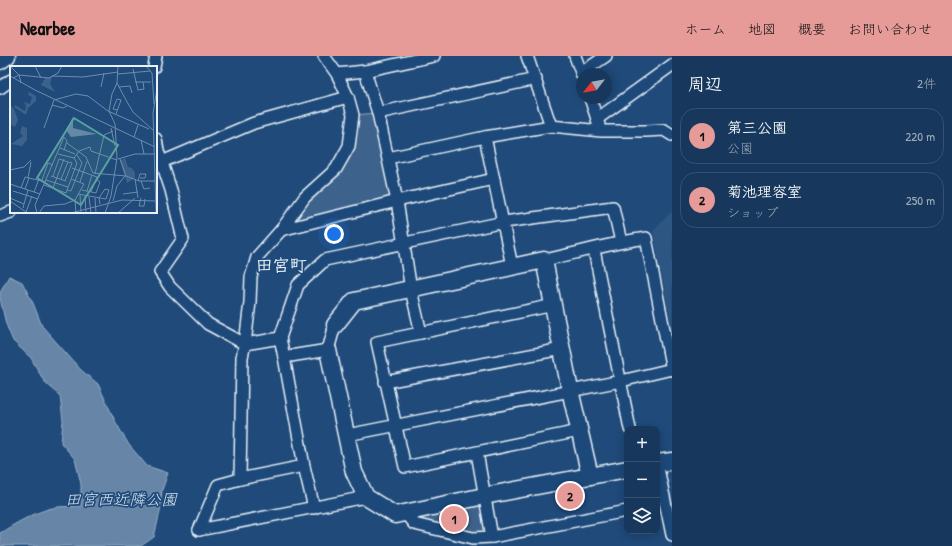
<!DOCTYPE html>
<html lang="ja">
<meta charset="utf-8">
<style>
body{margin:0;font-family:"Patrick Hand","Klee One",sans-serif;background:#203f62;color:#f1f3f6}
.controls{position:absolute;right:12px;bottom:12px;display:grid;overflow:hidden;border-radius:8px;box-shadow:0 2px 10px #0003}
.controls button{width:36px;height:36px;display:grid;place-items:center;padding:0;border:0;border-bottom:1px solid #365272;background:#17385c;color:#f1f3f6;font:20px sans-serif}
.compass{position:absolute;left:576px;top:12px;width:36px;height:36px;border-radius:50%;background:#17385c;box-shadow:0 2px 10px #0003;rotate:239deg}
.you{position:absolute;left:334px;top:178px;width:14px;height:14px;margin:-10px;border:3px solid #fff;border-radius:50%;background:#1a73e8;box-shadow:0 0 0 6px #1a73e833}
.badge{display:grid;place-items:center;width:26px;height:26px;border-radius:50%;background:#e69b98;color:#111;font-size:13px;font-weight:700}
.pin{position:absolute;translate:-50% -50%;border:2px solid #fff;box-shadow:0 1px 4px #0006}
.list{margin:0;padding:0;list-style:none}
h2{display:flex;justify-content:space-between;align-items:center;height:52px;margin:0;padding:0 16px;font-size:17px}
h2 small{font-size:13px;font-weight:400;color:#9eacbb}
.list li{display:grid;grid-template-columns:26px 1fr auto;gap:12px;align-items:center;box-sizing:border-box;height:56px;margin:0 8px 8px;padding:0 8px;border:1px solid #365272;border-radius:16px}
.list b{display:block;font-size:15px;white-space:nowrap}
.list p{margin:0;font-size:13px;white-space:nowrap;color:#9eacbb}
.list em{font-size:13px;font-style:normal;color:#9eacbb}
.icon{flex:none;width:22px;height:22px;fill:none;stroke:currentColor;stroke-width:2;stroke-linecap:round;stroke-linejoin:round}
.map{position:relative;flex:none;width:672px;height:490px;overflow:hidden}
header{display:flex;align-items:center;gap:24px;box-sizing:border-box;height:56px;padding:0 20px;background:#e69b98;color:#111}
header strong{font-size:19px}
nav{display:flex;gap:22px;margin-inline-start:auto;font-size:14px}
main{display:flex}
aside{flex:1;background:#17385c}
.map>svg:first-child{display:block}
</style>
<header>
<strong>Nearbee</strong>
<nav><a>ホーム</a><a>地図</a><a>概要</a><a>お問い合わせ</a></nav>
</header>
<main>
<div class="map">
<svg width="672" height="490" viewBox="0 0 672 490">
<rect width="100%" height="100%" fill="#1f4a7a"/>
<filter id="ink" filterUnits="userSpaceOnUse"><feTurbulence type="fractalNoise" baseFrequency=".025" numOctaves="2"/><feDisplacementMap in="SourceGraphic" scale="8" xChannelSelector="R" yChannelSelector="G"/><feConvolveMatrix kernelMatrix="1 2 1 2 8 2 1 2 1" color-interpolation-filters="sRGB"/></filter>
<g filter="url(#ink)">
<g fill="#2e5683">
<path d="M672,155V272L653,175Z"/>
<path d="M574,431L578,447L565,449L561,433Z"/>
</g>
<g fill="#3c628c" stroke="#92aac2">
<path d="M378,57L397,145L281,174L336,113L353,59Z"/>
<path d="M478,447L484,449L489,474L483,478L479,479L423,465L421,462L423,459Z"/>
</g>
<path fill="#6685a7" stroke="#9ab0c7" d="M9,220L22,226L33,247L42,270L81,314L98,328L115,365L129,389L147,410L168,417L162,434L160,456L154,481L141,490H0V477C16,467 40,453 58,451C66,450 73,451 81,450V428L75,403L61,387L63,365L60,340L44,325L31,302L13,285L6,268L0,242V236Z"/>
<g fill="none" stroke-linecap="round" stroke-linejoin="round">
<g stroke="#e8f1f8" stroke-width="14">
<g id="street">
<path d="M527,0L551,70"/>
<path d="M575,0L582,19"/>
<path d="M154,11L156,0"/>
<path d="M581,17L606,0"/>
<path d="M337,18L365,15"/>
<path d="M0,32L11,24"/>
<path d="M590,42L599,69"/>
<path d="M378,57L536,23"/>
<path d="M597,63L672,9"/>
<path d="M156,83L158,95L171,134L183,183L160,216L170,231L208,268L245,288L280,282L284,301L328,294L335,269"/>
<path d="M388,102L485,81"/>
<path d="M157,108L254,67L348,41"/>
<path d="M0,160L11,156"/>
<path d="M281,174L397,145L494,123"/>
<path d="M594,194L630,373"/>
<path d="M544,204C578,197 612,187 646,182L672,314"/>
<path d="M512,210L485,81L551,70L601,75H646L664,74L672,79"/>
<path d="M554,249L377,286L405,411L579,375"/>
<path d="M421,277L411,234L397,145L378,57L365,15L434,0"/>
<path d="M280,282L298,229L325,204L504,166L613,151L621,186"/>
<path d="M284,301L304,410L314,452"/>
<path d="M385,326L562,293"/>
<path d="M347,379L621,325L672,313"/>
<path d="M477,397L492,481L627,455"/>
<path d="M657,407L672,479"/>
<path d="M240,423L242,301L245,288L250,246L251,221L257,201L281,174L305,141L336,113L349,90L353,59L348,41L337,18L324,0"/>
<path d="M405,457L414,468L473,482L492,481"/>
<path d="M199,474L366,441"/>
<path d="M199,474L218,429L240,423L304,410"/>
</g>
</g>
<g stroke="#e8f1f8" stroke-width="19">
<g id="secondary">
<path d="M0,5L7,0"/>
<path d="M335,269L354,245L544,204L570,334L590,420"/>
<path d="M328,294L354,416L366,441L395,459L484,440L627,413"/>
<path d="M657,407L672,405"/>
</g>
</g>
<use href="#street" stroke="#1f4a7a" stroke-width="11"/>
<use href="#secondary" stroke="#1f4a7a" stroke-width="16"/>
</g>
</g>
<g text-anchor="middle" stroke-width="3.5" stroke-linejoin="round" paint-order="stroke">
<g font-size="16" font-style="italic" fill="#d4e1ec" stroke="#1f4a7a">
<text x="121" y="449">田宮西近隣公園</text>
</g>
<g font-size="17" font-weight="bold" fill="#e8f1f8" stroke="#1f4a7a">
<text x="281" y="215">田宮町</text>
</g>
</g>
<g transform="translate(10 10)">
<rect width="147" height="147" fill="#1f4a7a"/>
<path d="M42,11L40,18L45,26L31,19L35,12ZM19,26L26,30V35L18,42L16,49L4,41L5,39L15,45L16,39L13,36L20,38L22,31L18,29ZM0,39L4,43L8,54L5,61L0,58ZM12,60L17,62V74L12,80L1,78L13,70L10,67ZM115,92L118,101L122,102L125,107V112L117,117L110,95Z" fill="#3c628c"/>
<path d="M63,51V62L87,68L61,71L56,64Z" fill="#6685a7"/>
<path fill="none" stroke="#6f8dac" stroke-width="1" d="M0,0L9,9L11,17M25,0L31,12M108,0L107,17L116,34L123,46L144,65M136,0L142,7L144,38M123,3L128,24L134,23L133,16M108,8L140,5M0,10L25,24L145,81M42,10L73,11L108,6M3,12L9,9L39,12L48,7L52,0M125,16H141M91,21L94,7M109,21L120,20L122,27M42,39L53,42L57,40M106,48L111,34L107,33L103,43L107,44M34,62L44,34L66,28L78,30L98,45L139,63M101,62L105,80M54,71L57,75L54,84M124,71L128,59M131,74L134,88M57,77L76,91L83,107L116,110M50,82L65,88M64,92L69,85L80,81L81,85L107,94M108,93L125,88H145M110,93L116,110L129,115H145M62,102L87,111L81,126M0,104L14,101L21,94M85,108L94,69L103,65M41,110L56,115M43,110L49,93L58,96L62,97L55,115M18,112L21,96M51,113L58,96M125,113L128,132M32,114L38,97L43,99M36,114L58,121M128,115L130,108H136L135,112H130M131,115L134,123L140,122M70,116L77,95M0,118L30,128M34,119L56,127L67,97L64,92L48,88M11,122L15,111L19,112M43,122L54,93M15,123L19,112L36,116M57,124L61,125L72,97L67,89M72,124L86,127L90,116L86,113M3,125L28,133M77,125L82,109M24,126L29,113M68,128L96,133M113,128L128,126M70,129L71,147M75,130L76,147M79,131L81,147M0,132L14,138L13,142M85,132L86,147M131,132L129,140H134L135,133M65,134L66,147M0,135L16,146M103,135L107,120L115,110M14,138L18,124M90,138L89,132L95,123L99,124L96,133M16,146L22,130M27,147L25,139L54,71M29,147L34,140L55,138L65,134L74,118L61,113M61,147L112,134L145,135M95,147L101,130L107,92L105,58L99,45L102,28L107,17M108,147L125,132M146,147L143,47L147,23"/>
<path fill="#5ba19e" fill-opacity="0.15" stroke="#5ba19e" stroke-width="2" d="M64,52L108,79L71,139L27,112Z"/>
<rect width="147" height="147" fill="none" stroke="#e8f1f8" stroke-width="2"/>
</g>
</svg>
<div class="controls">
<button>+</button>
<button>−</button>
<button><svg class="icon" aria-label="layers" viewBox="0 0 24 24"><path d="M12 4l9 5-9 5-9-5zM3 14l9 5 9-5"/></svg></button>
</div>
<svg class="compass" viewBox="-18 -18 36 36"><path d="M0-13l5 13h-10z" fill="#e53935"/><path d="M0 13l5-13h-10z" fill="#9eacbb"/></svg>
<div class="you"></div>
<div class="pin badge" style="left:454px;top:463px">1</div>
<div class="pin badge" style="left:570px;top:440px">2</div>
</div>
<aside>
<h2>周辺<small>2件</small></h2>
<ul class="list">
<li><span class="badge">1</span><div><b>第三公園</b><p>公園</p></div><em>220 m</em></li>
<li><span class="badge">2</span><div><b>菊池理容室</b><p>ショップ</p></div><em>250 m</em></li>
</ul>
</aside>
</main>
